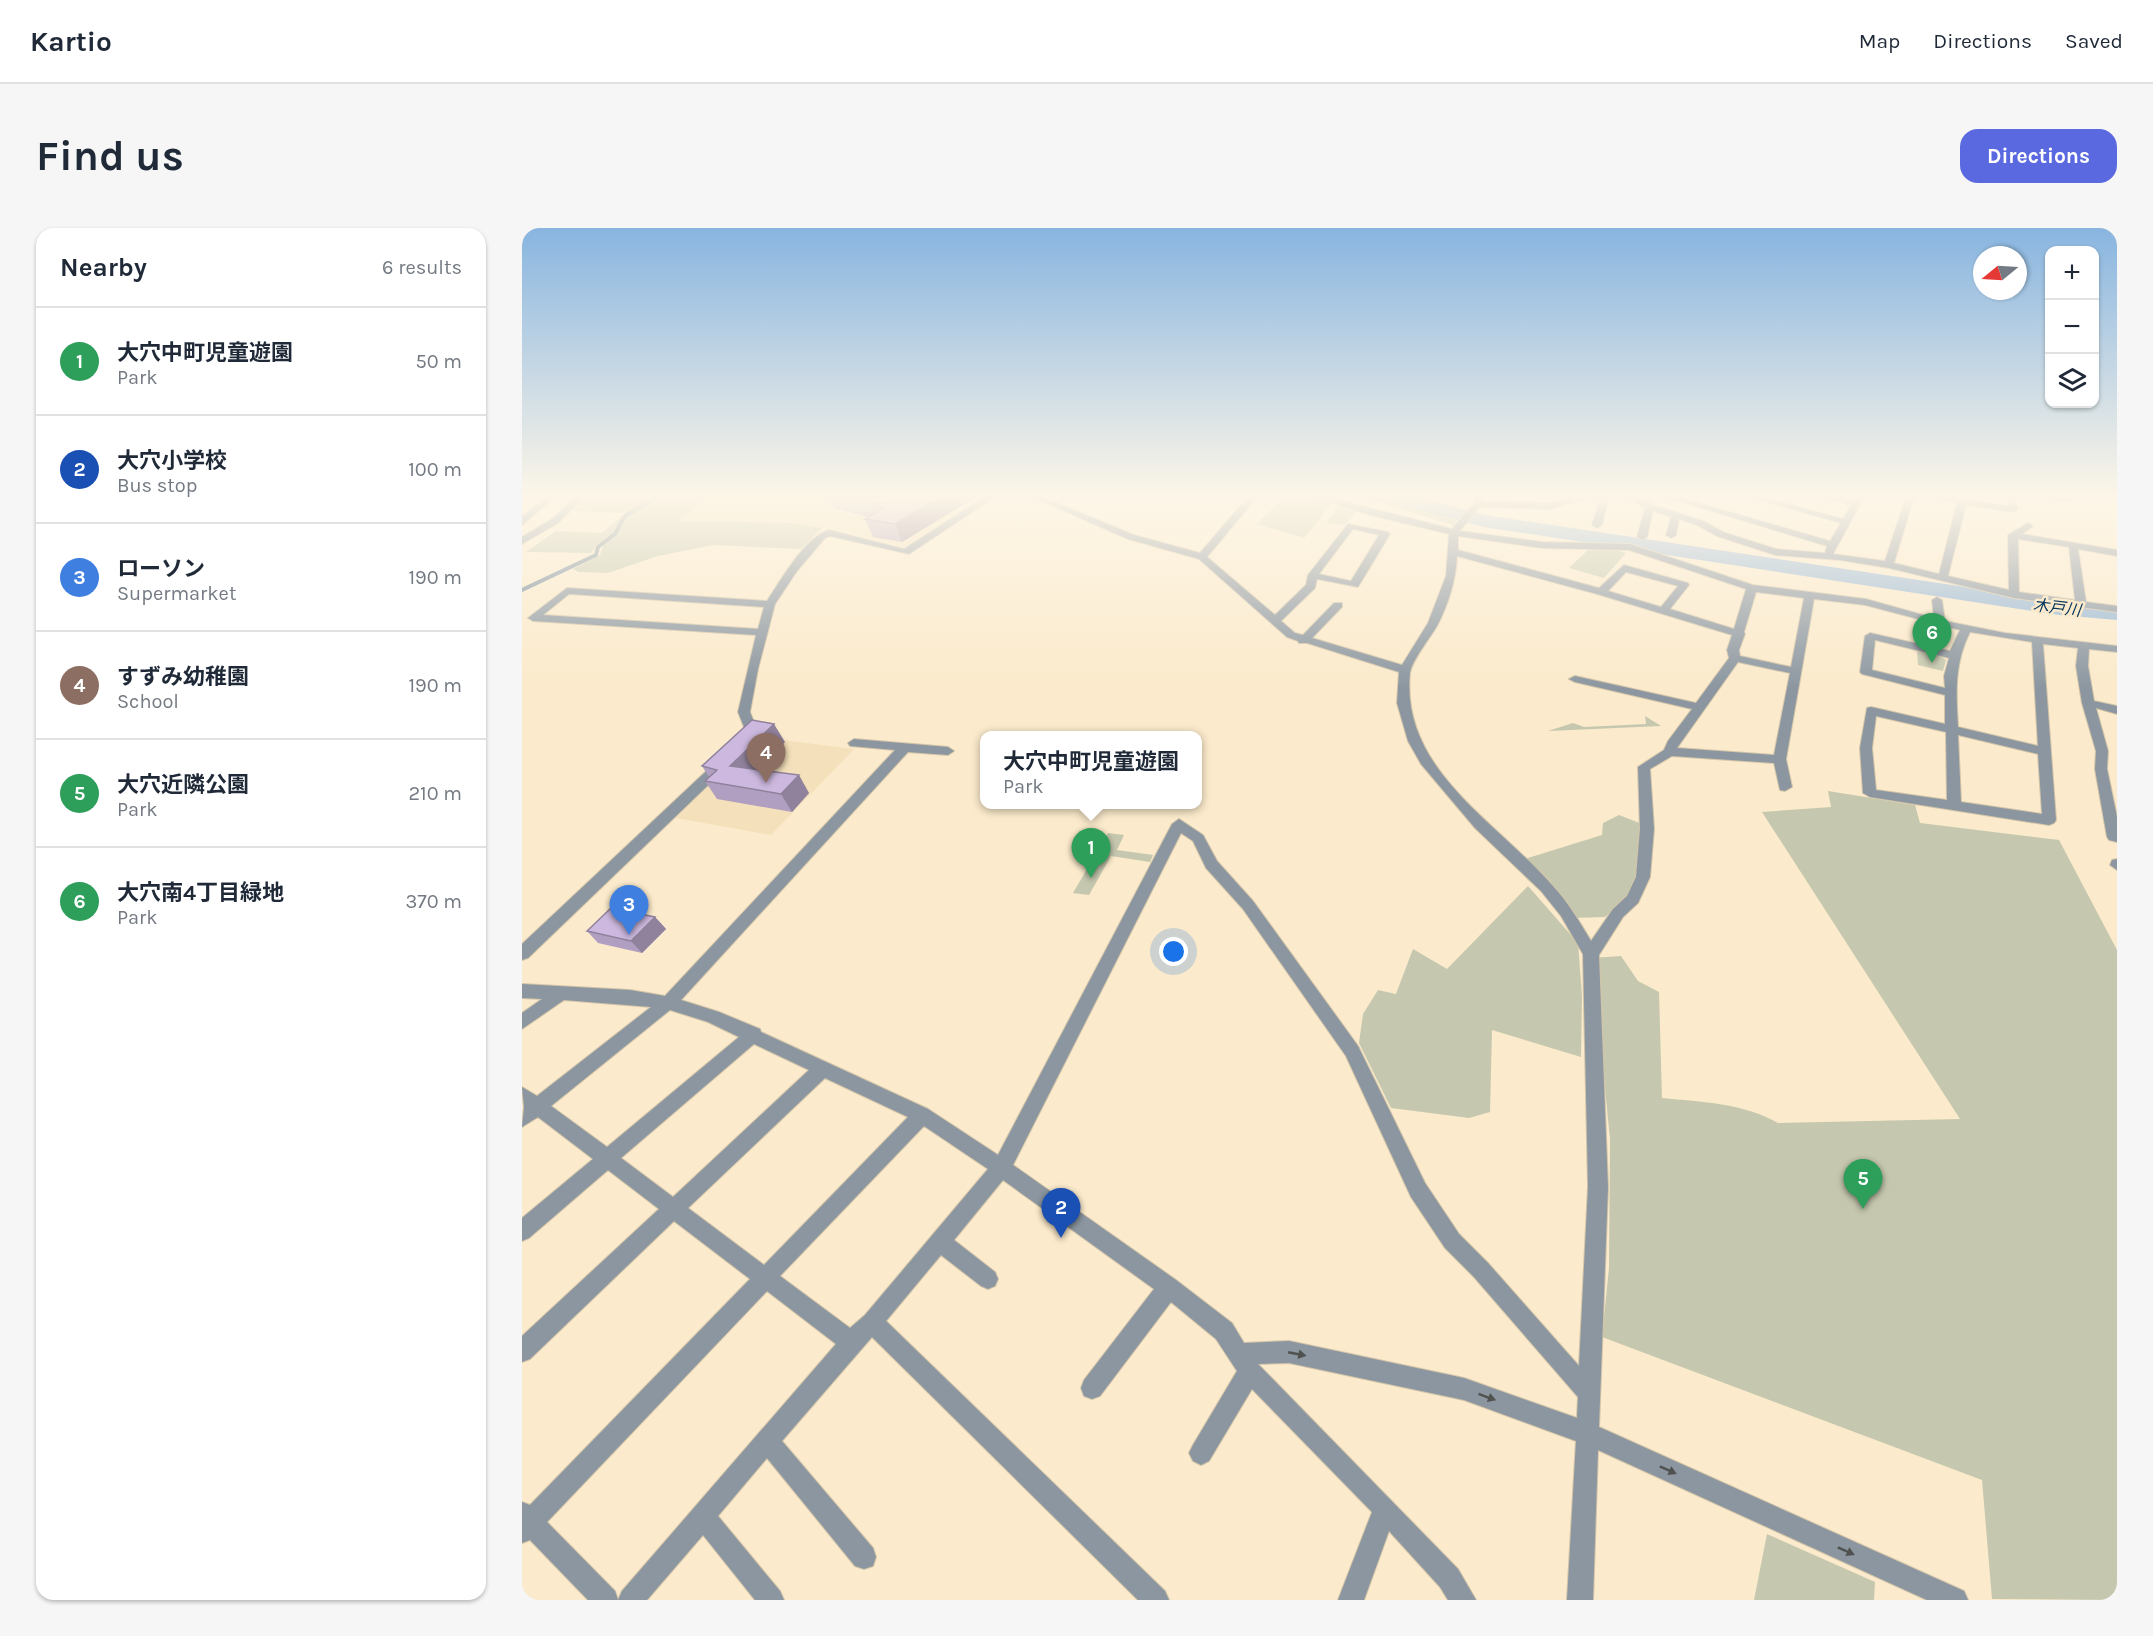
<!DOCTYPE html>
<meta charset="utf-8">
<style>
body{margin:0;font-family:Karla,"Noto Sans JP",sans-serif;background:#f6f6f7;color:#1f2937}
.controls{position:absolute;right:18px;top:18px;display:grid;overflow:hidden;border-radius:12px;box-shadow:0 2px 4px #0004}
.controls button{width:54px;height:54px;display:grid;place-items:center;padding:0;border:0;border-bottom:2px solid #e0e1e3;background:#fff;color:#1f2937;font:30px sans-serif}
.compass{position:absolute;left:1451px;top:18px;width:54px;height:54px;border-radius:50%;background:#fff;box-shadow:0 2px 4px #0004;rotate:252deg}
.you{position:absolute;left:652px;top:724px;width:21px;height:21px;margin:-15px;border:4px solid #fff;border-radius:50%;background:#1a73e8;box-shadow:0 0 0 9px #1a73e833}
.badge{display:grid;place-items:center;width:39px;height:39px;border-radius:50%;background:#5a69e0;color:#fff;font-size:20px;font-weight:700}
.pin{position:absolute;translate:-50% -50px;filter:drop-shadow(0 2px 3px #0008)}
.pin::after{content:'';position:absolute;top:32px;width:21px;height:18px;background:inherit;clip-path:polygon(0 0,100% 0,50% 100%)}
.popup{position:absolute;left:458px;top:503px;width:222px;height:78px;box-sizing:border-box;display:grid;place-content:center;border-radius:12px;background:#fff;filter:drop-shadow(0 2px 4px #0005);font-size:20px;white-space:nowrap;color:#747a83}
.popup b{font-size:22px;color:#1f2937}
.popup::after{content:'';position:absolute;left:50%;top:100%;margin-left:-12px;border:12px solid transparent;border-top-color:#fff}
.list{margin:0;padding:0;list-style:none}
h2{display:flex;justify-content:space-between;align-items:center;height:78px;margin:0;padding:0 24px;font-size:26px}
h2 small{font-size:20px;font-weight:400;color:#747a83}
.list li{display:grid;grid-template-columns:39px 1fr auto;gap:18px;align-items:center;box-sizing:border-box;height:108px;padding:0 24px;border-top:2px solid #e0e1e3}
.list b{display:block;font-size:22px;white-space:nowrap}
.list p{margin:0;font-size:20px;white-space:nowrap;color:#747a83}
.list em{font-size:20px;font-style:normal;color:#747a83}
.icon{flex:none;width:33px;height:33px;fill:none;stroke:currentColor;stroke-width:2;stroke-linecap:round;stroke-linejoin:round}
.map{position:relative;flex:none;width:1595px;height:1372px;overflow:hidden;border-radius:18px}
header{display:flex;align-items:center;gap:36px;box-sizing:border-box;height:84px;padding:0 30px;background:#fff;border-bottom:2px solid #e0e1e3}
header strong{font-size:28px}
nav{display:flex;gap:33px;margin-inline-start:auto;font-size:21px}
.intro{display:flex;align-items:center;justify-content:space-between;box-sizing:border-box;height:144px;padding:0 36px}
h1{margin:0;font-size:42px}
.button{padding:15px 27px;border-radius:18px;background:#5a69e0;color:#fff;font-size:21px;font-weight:700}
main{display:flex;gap:36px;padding:0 36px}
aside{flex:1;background:#fff;border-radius:18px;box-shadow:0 2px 4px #0004}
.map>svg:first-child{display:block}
</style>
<header>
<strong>Kartio</strong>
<nav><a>Map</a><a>Directions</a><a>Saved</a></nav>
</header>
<div class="intro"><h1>Find us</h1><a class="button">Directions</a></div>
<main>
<aside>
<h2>Nearby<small>6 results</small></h2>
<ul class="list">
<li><span class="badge" style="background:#2e9e5b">1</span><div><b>大穴中町児童遊園</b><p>Park</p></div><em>50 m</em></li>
<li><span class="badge" style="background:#1a4fb4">2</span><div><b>大穴小学校</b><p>Bus stop</p></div><em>100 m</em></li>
<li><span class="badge" style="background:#3f7fe0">3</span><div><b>ローソン</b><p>Supermarket</p></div><em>190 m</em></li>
<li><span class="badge" style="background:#8d6e63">4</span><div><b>すずみ幼稚園</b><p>School</p></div><em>190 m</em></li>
<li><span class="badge" style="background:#2e9e5b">5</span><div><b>大穴近隣公園</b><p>Park</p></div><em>210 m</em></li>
<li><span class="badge" style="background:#2e9e5b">6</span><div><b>大穴南4丁目緑地</b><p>Park</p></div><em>370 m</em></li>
</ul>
</aside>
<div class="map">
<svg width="1595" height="1372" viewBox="0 0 1595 1372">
<rect width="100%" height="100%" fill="#fbeacb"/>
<g fill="#f4e0ba">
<path d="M185,269H465L388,318L382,319L321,303L269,295L156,293Z"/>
<path d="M237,509L332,521L249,607L154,590Z"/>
</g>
<g fill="#c5c8ae">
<path d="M65,269L131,270L105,285L51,283Z"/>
<path d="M137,269H185L157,293L269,295L300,300L279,321L191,317L136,328L86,345L57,344L51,341L78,327L81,318L96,306L106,286Z"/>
<path d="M762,269H791L810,275L782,310L735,296Z"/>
<path d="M849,269H866L936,290L932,297L846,271Z"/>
<path d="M817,278L835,283L823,297L804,295Z"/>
<path d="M101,287L91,306L74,318L69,325L4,324L34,303L80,305Z"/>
<path d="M1089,321L1104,325L1082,350L1047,340L1066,322Z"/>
<path d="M1395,423L1416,427L1424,432L1421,443L1396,437Z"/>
<path d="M1123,488L1139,498L1026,503L1051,495L1062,499L1124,496Z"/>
<path d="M1306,563L1393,577L1398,595L1537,612L1595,722V1372L1470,1371L1460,1252L1080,1109L1087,1040L1088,911L1070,730L1099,728L1116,753L1137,764L1140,870C1180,874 1221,875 1256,895L1438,891L1240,584L1309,579Z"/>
<path d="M1097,587L1120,596L1116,648L1105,670L1083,689L1049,690L996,633L1080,607L1081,595Z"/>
<path d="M586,605L602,607L595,622L631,627L628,634L589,628L567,667L551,665Z"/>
<path d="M1006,658L1056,715L1060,768L1059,829L970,802L968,884L947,890L869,880L837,815L841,786L856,762L874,766L891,721L925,741Z"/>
<path d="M1245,1306L1353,1354L1352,1372H1232Z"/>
</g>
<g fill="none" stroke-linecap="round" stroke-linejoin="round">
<path stroke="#748899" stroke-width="4" d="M0,362L74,327L76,319L93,306L103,288L135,269"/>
<path fill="#98b7d5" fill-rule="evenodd" d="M861,269H894L963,287L1537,373L1595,378V392L1537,387L962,299L864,273Z"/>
<g stroke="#d3c5a9" stroke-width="2">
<g id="minor">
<path d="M24,269H33L0,297V289Z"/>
<path d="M54,269H63L36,295L0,316V309L30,291Z"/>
<path d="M463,269H473L387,326L308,308L303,310L275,343L253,376L236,441L228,484L236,504L228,516L224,517L218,513L224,504L216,484L234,407L11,393L6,390L45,360L245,373C259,352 283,309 307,302L382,321ZM47,366L242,379L236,401L21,387Z"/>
<path d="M510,269H521L612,307L678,325L725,270H731V274L685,329L753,387L784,357L786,347L826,296L866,304L868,306L836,359L795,351L793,360L759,393L773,405L781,407L812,375H820V379L790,410L880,437L906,395L924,348L927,306L848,287L792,269H805L930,301L951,276L953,269H961L960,273L1028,275L1044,269H1068L1029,281L957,279L938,303L1020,314L1108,316L1231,357L1344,371L1412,390L1410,372L1415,369L1420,372L1423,393L1483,405L1595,418V424L1567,421L1566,438L1572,473L1595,478V486L1574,480L1586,523L1585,541L1595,589V614L1587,612L1585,609L1573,541L1574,523L1560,475L1554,438L1556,420L1521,416L1534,592L1532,595L1527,597L1348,569L1341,565L1338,520L1345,480L1349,479L1423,496V467L1340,446L1338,444L1343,408L1348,405L1428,423L1438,402L1343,377L1292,371L1264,531L1270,559L1263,563L1258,562L1252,535L1150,528L1128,541L1132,601L1128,649L1116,675L1101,689L1077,727L1086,959L1077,1199L1442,1363L1446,1372H1405L1076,1222L1071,1372H1045L1054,1213L942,1172L767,1135L736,1136L936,1341L954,1372H926L918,1359L867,1303L842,1372H816L850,1284L730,1161L687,1233L679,1237L671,1233L667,1225L671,1217L715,1143L694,1111L649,1074L578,1168L570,1171L562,1168L559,1160L562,1152L632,1061L481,952L432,1012L473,1044L476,1051L473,1058L466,1061L459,1058L419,1027L364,1093L643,1363L647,1372H616L350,1109L260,1213L351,1320L354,1329L351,1338L342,1341L333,1338L245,1230L196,1288L258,1363L262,1372H233L181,1307L125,1372H66L8,1312L0,1315V1274L8,1277L228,1051L152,993L8,1131L0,1134V1108L137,981L86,942L7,1010L0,1013V990L71,931L16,889L0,899L2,879L0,859L15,868L129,779L42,772L0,801V785L20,771L0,770V756L108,762L143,768L373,522L328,518L326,515L332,511L426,519L432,523L426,527L386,524L159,772L197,784L238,801L239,804L406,881L476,927L650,596L657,591L681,607L695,633L731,673L836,818L903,955L937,1006L966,1035L1057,1138L1066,959L1061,726L1039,688L1019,663L953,600L899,536L886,513L875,475L877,444L785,415H777L776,413L765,409L677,331L606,311ZM831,301L857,307L829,353L797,346ZM936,308L1020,320L1107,322L1224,361L1212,401L1148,381L1167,357L1166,355L1102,337L1077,360L936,322ZM935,328L1075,366L1210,407L1205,422L1207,430L1174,475L1053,448L1047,451L1053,454L1170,481L1146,513L1142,522L1116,539L1118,601L1114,649L1105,668L1091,681L1069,713C1057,693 1046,674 1030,657C975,594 878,541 888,445C890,432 908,410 915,398C926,377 934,352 935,328ZM1104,344L1156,358L1139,379L1086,363ZM1234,364L1282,370L1269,439L1218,428L1217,422L1223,406L1222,404ZM1448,404L1510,414L1516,518L1436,499C1434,465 1432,436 1448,404ZM1353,412L1427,430L1422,448L1423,460L1350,442ZM1216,434L1268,445L1252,527L1155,520ZM1354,488L1424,504L1425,572L1354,562L1350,520ZM1436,507L1516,526L1520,586L1439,574ZM659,605L671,613L684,640L721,681L824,828L889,969L923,1020L952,1049L1056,1169L1055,1190L942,1150L767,1113L722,1115L710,1095L654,1052L491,937ZM148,782L186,794L217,809L85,919L29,878ZM232,816L287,842L151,969L99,930ZM303,850L386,889L242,1037L166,980ZM402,898L466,941L343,1087L328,1100L258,1048ZM245,1063L314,1116L100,1363L96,1372L93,1363L25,1294Z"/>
<path d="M1079,269H1087L1080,297L1075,300L1070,297Z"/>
<path d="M1105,269H1115L1131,277L1181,293L1201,304L1254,321L1303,325L1305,318L1143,269H1156L1308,313L1319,295L1226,269H1240L1321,291L1329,277L1303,269H1317L1332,273L1334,269H1342L1311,326L1363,333L1384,269H1392L1372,335L1417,346L1435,275L1406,269H1427L1487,278L1485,269H1493L1496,281L1492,284L1444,277L1426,348L1487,362L1486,307L1506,295L1511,298L1500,306L1595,322V328L1556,321L1564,374L1595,378V384L1492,370L1367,340L1318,332L1253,327L1195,308L1175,297L1157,291L1154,307L1149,310L1144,307L1149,289L1131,283L1125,309L1120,312L1115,309L1123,280ZM1496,311L1547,319L1553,372L1497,364Z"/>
<path d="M1525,269H1549V271L1545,274Z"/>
<path d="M200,532L206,536L205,539L6,730L0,732V716L195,533Z"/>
<path d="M1595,631V642L1588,637L1590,632Z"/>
</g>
</g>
<use href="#minor" fill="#8b96a0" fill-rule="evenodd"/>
</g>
<g fill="#b09fc0">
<path d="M307,269H454L380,314L351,309L343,291L346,289L312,280Z"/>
<path d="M263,514L235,541L287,565L270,584L195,571L183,553L187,549L180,538Z"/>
<path d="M133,689L144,701L120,725L76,715L65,703Z"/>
</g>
<g fill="#90829c">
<path d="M418,269H454L380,314L373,296Z"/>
<path d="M252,496L263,514L220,556L208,538Z"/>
<path d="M277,547L287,565L270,584L259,566Z"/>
<path d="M133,689L144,701L120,725L109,713Z"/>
</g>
<g fill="#cdb9df" stroke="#90829c" stroke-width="1.5">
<path d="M333,269H418L373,296L343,291L361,280L352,278L358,275Z"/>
<path d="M230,492L252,496L208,538L277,547L259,566L183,553L195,542L180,538Z"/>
<path d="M89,680L133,689L109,713L65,703Z"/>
</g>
<defs><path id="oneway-solid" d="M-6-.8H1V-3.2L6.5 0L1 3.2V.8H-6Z" transform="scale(1.5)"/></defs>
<g fill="#505250">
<use href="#oneway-solid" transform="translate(775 1126) rotate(11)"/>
<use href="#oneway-solid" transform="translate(965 1169) rotate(20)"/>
<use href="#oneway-solid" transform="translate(1146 1242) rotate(24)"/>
<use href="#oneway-solid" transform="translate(1324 1323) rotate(24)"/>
</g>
<linearGradient id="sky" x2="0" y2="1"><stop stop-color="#88b5e0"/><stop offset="0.58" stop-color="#fdf6e8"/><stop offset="1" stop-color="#fdf6e8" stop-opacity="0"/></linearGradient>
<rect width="1595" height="461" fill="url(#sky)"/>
<g text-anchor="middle" stroke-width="5" stroke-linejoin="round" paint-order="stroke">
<g font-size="16" font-style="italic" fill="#073960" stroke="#fbeacb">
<text transform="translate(1535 379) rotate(7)" y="6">木戸川</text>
</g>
</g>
</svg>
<div class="controls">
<button>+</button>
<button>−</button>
<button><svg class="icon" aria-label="layers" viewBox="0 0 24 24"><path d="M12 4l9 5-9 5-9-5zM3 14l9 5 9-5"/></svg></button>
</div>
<svg class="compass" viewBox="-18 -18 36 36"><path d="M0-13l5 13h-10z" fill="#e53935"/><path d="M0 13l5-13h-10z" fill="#747a83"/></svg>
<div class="you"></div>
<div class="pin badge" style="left:569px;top:650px;background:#2e9e5b">1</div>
<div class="popup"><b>大穴中町児童遊園</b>Park</div>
<div class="pin badge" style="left:539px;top:1010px;background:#1a4fb4">2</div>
<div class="pin badge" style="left:107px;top:707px;background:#3f7fe0">3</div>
<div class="pin badge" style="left:244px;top:555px;background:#8d6e63">4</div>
<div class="pin badge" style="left:1341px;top:981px;background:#2e9e5b">5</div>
<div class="pin badge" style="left:1410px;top:435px;background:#2e9e5b">6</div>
</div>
</main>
